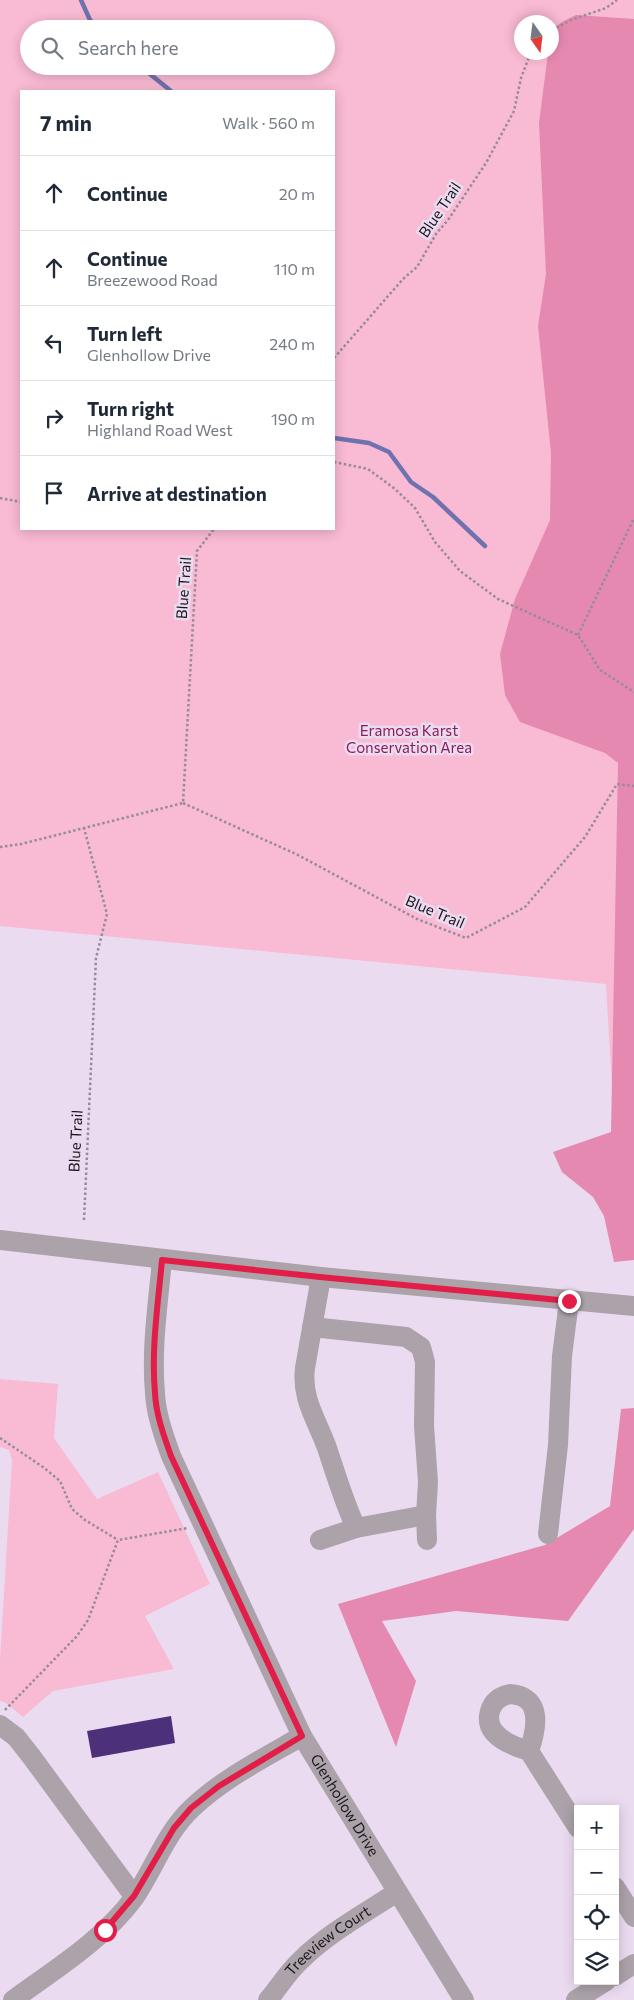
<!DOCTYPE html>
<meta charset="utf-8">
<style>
body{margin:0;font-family:Commissioner,sans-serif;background:#f2f2f3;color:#1f2937}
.controls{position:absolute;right:15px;bottom:15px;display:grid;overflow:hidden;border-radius:0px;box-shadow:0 2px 12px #0003}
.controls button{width:45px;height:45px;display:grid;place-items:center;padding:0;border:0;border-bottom:1px solid #e0e1e3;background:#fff;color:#1f2937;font:25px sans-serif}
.compass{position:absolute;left:514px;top:15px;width:45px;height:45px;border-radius:50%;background:#fff;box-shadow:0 2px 12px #0003;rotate:166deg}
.stop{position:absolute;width:15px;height:15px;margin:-11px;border:4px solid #e11d48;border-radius:50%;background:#fff}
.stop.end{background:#e11d48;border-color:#fff;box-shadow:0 1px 5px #0008}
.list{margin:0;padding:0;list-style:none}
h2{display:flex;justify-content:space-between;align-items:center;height:65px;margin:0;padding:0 20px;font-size:21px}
h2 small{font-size:16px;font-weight:400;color:#747a83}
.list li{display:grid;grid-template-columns:32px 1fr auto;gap:15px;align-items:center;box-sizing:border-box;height:75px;padding:0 20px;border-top:1px solid #e0e1e3}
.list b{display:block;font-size:19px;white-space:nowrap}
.list p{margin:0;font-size:16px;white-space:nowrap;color:#747a83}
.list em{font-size:16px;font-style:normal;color:#747a83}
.icon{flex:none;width:28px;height:28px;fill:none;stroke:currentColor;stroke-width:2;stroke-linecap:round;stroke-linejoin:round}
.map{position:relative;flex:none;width:634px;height:2000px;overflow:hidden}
.search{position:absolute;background:#fff;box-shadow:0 2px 12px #0003;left:20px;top:20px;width:315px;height:55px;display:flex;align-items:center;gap:12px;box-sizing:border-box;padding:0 18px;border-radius:28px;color:#747a83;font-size:19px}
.panel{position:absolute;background:#fff;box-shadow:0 2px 12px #0003;left:20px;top:90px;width:315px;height:440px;border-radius:0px}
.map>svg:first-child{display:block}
</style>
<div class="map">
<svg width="634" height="2000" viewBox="0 0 634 2000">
<rect width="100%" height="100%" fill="#ebdbf1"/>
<g fill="#f9bad3" fill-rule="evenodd">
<path d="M0,0H634V1085L612,1087L606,984L0,926ZM522,22H552V52H522ZM29,29H326V66H29ZM21,91H334V529H21Z"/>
<path d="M0,1379L58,1384L54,1438L97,1499L158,1472L210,1584L145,1616L174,1669L53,1691L23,1717L6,1703L0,1701V1660L12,1460L9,1450L0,1447Z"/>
</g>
<g fill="#e589b0">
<path d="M576,15L634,19V1260L614,1262L604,1216L593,1197L562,1172L553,1152L611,1132L618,763L605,753L520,722L505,695L500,654L515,599L550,520L551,453L538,326L546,274L539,123L548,53L552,52C552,26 553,26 576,15Z"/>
<path d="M634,1408V1529L568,1621L456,1611L382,1621L416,1681L396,1747L338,1604L545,1545L610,1506L621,1409Z"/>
</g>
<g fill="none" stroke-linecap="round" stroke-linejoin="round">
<g stroke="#6f72ae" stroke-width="4.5">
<path d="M81,0L90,20L100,29"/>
<path d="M140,66L171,91"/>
<path d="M334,438L369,443L389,452L411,482L433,497L485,546"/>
</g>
</g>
<path fill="#4c3079" d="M171,1716L175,1743L92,1758L87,1731Z"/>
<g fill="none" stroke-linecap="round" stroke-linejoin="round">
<g stroke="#968b9a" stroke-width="2.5" stroke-dasharray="2.5 2.5" stroke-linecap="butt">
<path d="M552,30L571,20L606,8L617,0"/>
<path d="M334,358L403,279L417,267L436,234L448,220L486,163L514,111L521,78L531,52"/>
<path d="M334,462L368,469L395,489L415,508L435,542L460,571L498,599L578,635L600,670L634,692"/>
<path d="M0,498L21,502"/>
<path d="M578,635L634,518"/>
<path d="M183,803L298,855L417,919L466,938L525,907L585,837L617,784L634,786"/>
<path d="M0,847L21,844L183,803L197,551L214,529"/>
<path d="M84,1220L96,958L107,914L84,828"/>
<path d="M0,1438L43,1467L60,1481L72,1509L85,1520L118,1540"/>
<path d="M5,1710L77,1636L88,1620L118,1540L188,1528"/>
</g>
<g stroke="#aca2a9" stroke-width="20">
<path d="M0,1240L321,1277L634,1306"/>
<path id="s1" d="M162,1260C158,1304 151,1349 155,1393C156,1415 164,1436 171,1456L302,1736L464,2000"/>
<path d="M321,1277L305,1368C301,1399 317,1420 327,1448C336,1475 344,1502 356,1528"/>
<path d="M312,1327L406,1337L421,1347L425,1362L424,1426L428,1482L426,1515L427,1540"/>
<path d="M548,1534L558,1445L562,1356L569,1301"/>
<path d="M320,1540L356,1528L426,1515"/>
<path d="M510,1694C543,1696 537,1728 529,1751C512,1746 483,1735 490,1711C493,1701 500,1696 510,1694Z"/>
<path d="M0,1725L16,1737L31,1756L134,1896"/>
<path d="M529,1751L578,1828"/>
<path d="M615,1887L634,1917"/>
<path d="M615,1976L634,1964"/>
<path d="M13,2000C54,1970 103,1940 134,1898C154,1869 165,1834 191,1809C222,1779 264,1758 302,1736"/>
<path id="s2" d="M268,2000C279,1987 288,1972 300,1961C328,1933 364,1914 397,1892"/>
<path d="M576,2000L606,1981"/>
</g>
</g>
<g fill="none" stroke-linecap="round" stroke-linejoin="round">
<path stroke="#e11d48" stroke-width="6" d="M105,1930L134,1896L174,1828L191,1808L219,1786L302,1736L171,1456C164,1436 156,1415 155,1393C151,1349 158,1304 162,1260L320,1277L569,1301"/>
</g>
<g text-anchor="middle" stroke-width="5" stroke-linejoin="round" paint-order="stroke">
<g font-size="15" fill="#1b161d" stroke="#ebdbf1">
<text transform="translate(440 210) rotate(-56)" y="5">Blue Trail</text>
<text transform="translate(184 588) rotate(-86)" y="5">Blue Trail</text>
<text transform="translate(435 912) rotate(23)" y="5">Blue Trail</text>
<text transform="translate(76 1141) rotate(-87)" y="5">Blue Trail</text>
<text dy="5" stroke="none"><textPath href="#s1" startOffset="589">Glenhollow Drive</textPath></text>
<text dy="5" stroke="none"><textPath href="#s2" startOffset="85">Treeview Court</textPath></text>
</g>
<g font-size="15" fill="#891e56" stroke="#ebdbf1">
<text x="409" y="736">Eramosa Karst<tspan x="409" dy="17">Conservation Area</tspan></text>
</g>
</g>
</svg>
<div class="controls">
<button>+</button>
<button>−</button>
<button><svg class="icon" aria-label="locate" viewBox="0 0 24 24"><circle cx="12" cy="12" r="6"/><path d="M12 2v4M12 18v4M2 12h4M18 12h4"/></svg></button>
<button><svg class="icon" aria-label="layers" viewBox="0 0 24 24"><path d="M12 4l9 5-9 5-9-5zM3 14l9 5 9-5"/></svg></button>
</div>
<svg class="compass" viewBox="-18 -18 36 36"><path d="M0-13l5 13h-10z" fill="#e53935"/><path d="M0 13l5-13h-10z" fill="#747a83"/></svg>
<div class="stop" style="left:105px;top:1930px"></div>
<div class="stop end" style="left:569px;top:1301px"></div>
<div class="search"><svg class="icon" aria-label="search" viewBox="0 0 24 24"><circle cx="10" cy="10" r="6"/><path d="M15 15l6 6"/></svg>Search here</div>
<section class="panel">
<h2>7 min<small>Walk · 560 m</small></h2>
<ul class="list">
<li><svg class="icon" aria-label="ahead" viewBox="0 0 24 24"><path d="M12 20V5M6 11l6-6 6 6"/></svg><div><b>Continue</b></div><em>20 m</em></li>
<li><svg class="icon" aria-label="ahead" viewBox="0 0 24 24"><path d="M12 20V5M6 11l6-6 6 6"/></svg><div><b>Continue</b><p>Breezewood Road</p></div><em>110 m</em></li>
<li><svg class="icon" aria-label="left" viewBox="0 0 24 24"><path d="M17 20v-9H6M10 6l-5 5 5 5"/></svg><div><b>Turn left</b><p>Glenhollow Drive</p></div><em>240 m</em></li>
<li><svg class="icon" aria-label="right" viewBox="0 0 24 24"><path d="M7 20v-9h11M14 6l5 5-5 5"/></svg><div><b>Turn right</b><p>Highland Road West</p></div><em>190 m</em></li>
<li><svg class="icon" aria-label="arrive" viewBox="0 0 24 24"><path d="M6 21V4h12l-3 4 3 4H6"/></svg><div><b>Arrive at destination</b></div></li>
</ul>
</section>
</div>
